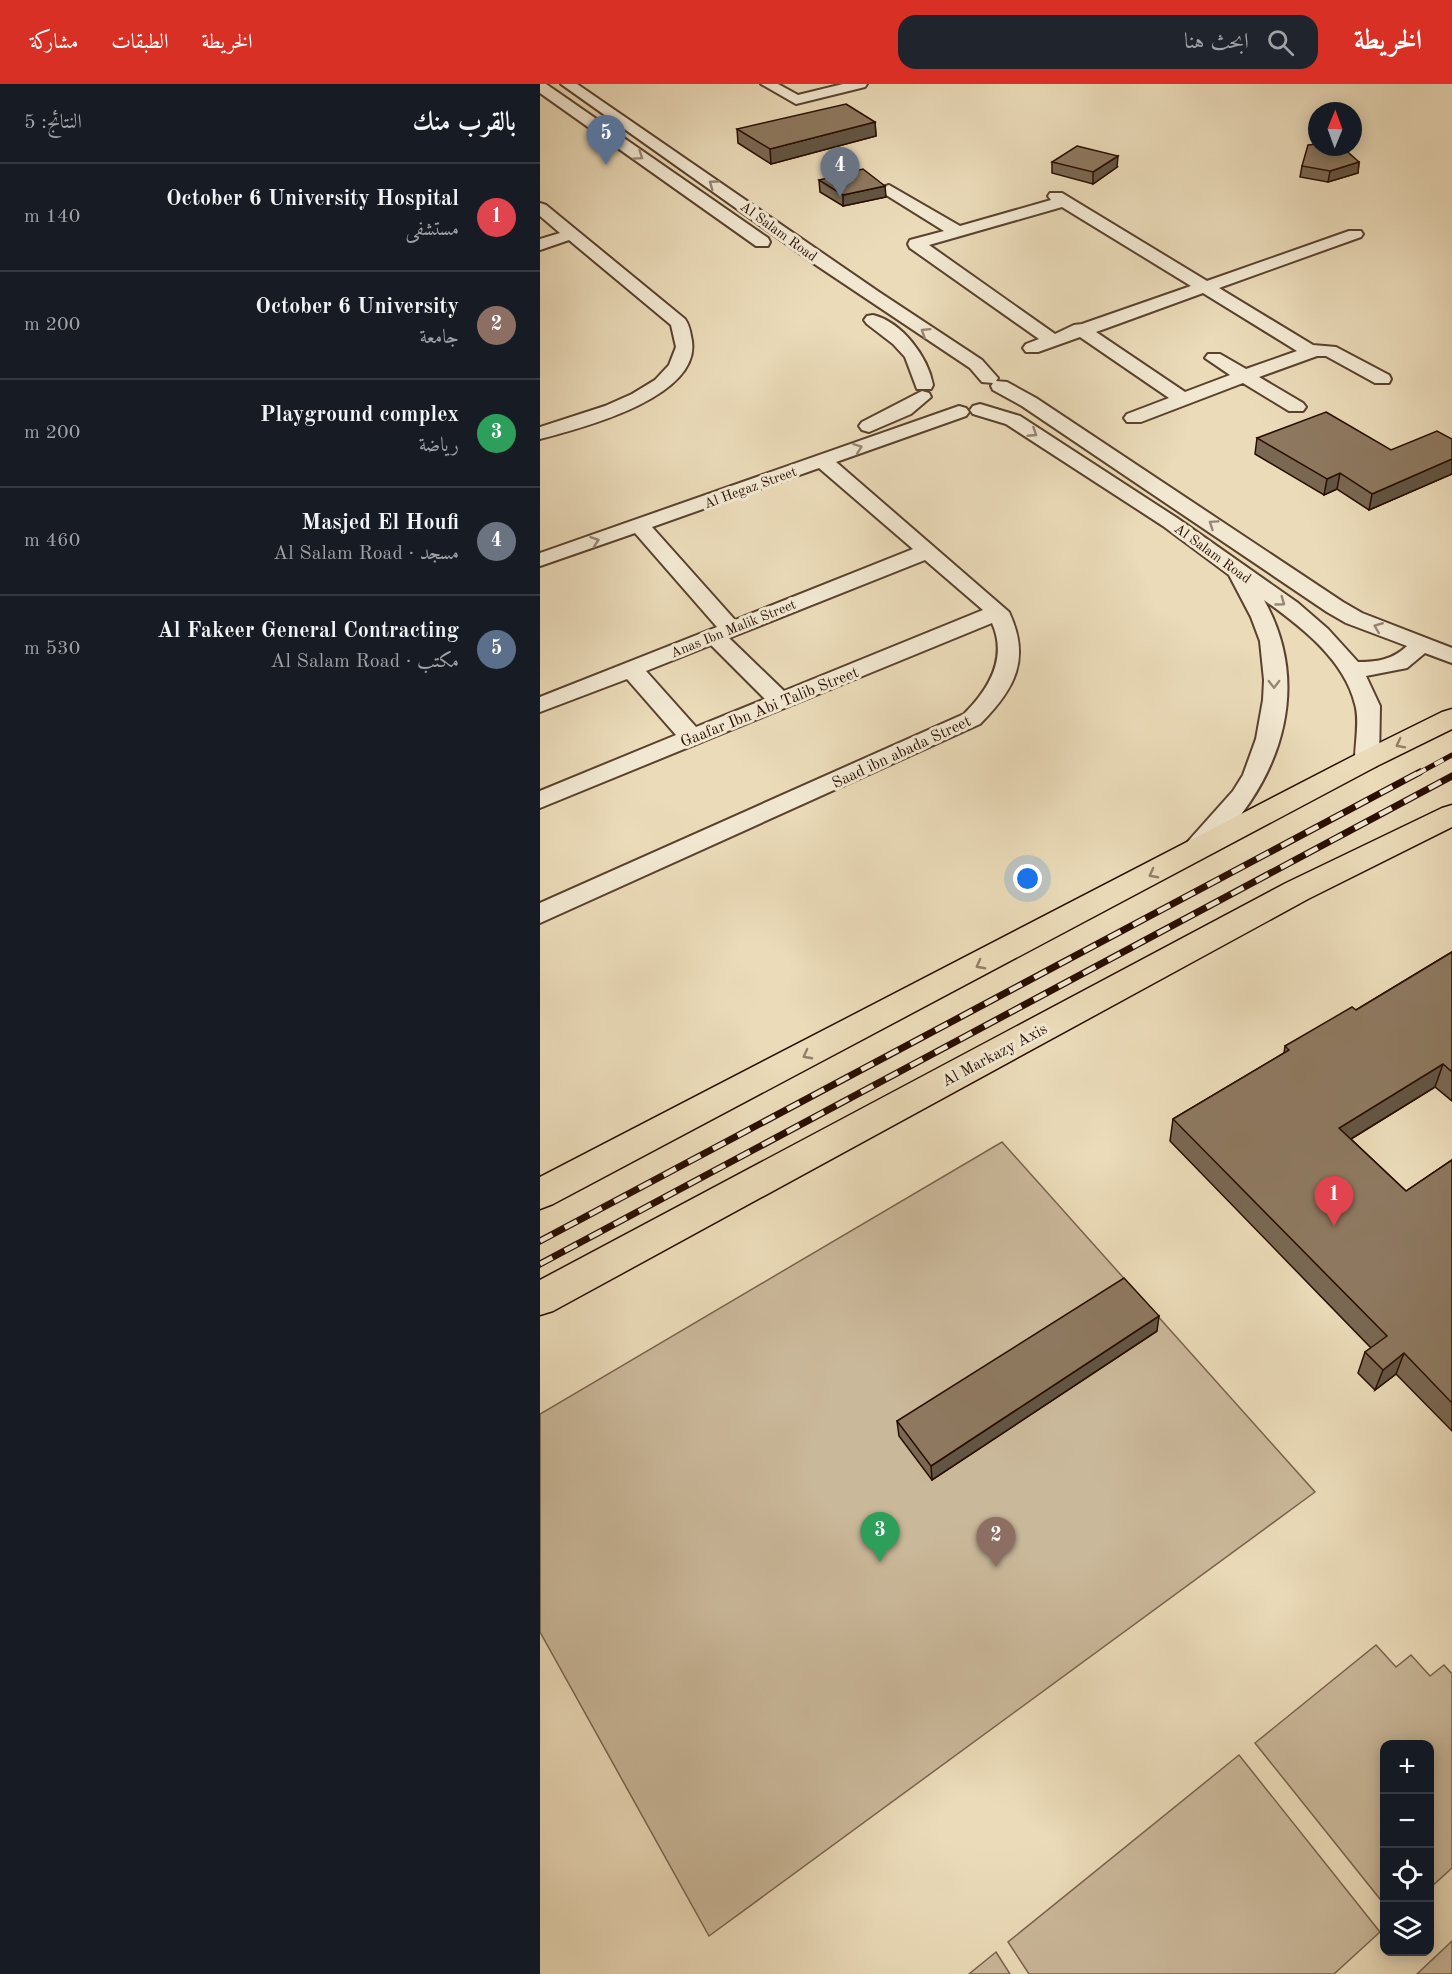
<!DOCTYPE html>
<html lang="ar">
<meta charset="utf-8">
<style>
body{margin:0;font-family:"Old Standard TT",Amiri,serif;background:#20242c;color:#f1f3f6;direction:rtl}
.controls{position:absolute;right:18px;bottom:18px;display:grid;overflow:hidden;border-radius:12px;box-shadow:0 3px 15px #0003}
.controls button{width:54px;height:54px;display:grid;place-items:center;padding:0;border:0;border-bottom:2px solid #363941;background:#171b24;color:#f1f3f6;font:30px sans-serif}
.compass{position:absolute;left:768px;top:18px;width:54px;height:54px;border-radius:50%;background:#171b24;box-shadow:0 3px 15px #0003;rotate:1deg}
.you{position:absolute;left:488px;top:795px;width:21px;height:21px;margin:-15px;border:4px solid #fff;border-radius:50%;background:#1a73e8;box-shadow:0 0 0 9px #1a73e833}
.badge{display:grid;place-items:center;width:39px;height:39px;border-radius:50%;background:#d93025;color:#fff;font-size:20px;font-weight:700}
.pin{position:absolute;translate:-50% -50px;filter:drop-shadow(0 2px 3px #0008)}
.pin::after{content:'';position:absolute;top:32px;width:21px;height:18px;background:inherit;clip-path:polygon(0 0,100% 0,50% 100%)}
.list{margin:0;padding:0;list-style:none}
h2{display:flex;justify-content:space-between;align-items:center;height:78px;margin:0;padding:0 24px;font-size:26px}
h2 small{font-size:20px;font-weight:400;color:#9ea1a6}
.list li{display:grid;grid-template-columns:39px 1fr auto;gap:18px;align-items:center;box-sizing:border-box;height:108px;padding:0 24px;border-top:2px solid #363941}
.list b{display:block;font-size:22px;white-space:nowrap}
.list p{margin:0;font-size:20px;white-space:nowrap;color:#9ea1a6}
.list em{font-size:20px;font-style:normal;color:#9ea1a6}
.icon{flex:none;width:33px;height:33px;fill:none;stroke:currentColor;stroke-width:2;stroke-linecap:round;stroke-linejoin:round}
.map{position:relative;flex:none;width:912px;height:1890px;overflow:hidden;direction:ltr}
header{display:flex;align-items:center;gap:36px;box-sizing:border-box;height:84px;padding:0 30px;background:#d93025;color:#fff}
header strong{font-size:28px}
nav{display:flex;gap:33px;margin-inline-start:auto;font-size:21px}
.search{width:420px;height:54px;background:#20242c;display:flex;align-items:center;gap:15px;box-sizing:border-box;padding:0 21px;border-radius:18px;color:#9ea1a6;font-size:22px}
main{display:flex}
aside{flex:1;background:#171b24}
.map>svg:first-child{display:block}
</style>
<header>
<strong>الخريطة</strong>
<div class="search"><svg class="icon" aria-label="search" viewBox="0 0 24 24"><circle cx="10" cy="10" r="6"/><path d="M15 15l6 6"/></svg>ابحث هنا</div>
<nav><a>الخريطة</a><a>الطبقات</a><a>مشاركة</a></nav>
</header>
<main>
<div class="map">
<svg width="912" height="1890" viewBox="0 0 912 1890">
<rect width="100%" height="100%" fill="#ebdbb9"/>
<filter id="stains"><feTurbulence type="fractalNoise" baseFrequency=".00333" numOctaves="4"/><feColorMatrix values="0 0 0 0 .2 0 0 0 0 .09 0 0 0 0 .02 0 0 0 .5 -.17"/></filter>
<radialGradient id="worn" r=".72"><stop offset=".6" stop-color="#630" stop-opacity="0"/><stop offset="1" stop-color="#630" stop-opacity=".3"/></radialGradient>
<g fill="#cab89a" stroke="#7a634d" stroke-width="1.5">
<path d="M462,1058L775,1408L169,1852L0,1548V1330Z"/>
<path d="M836,1561L856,1583L871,1571L890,1592L904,1581L912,1590V1784L890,1804V1660H844V1820L715,1659Z"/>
<path d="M699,1671L840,1848L794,1890H489L468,1858Z"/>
<path d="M912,1857V1890H877Z"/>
<path d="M456,1868L470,1890H429Z"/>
</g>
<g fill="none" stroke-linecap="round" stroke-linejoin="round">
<g stroke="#5a412e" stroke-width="4">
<g id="minor">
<path d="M0,0H6L228,154L230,158L228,162H216L0,9Z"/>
<path d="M21,0H37L339,208L442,276L458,294L456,297L467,298L496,314L803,518L822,529L912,564V579L885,569L867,584L826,592L840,622L839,676L836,682L827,684L818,682L815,676C815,659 820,636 815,620C804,575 760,542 724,516C770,598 744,686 683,752C671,765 662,781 643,775L639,769L643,763L693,707L703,691L716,655L723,616L724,596L720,557L711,533L689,491L623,442L466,340L433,330L430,326L433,322L440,320L480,332L637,434L758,519L788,545L818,578C837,578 852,576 867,562L806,539L787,528L482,322L453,306L451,302L453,299L442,298L430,284L276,181Z"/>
<path d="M221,0H238L258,11L303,0H327L325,3L256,20Z"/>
<path d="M349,101L420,142L511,116L508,112L510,109H522L667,197L809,147H821L823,150L821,153L679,204L773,261L796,263L849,291L851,295L849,299H835L786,272H777L719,293L763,319L766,323L763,327H749L703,299L601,338H587L584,334L587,330L629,314L540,253L498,268H486L483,264L486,260L499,255L370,164L368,160L370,156L404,147L343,109L341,106L343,103ZM522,123L651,202L542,240L534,241L515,250L389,161ZM663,209L757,267L706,285L680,270H668L665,274L690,291L645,308L556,248Z"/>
<path d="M0,119L6,121L145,235C149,241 150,246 151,252C167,312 42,344 0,355V343L65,322L92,310L115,296L129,281L136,263L131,241L29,156L0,166V155L20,149L0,132Z"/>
<path d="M333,231C362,238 388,273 393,301L391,305H377L365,273L353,260L327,240L324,236L327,232Z"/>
<path d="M382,307L389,309L391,313L371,330L329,348L322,346L319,342L322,338Z"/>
<path d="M419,322L426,324L429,328L426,332L296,378L469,528C491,575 475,605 440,640L0,839V819L424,630C449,605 468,574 452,539L0,724V707L136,651L87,595L0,628V613L177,543L95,449L0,482V469ZM279,384L373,465L195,536L112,443ZM385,476L443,526L244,607L189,554ZM171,561L225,615L156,643L106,587Z"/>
</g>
</g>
<g stroke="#290e00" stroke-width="3">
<g id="major">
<path d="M912,625V645L837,682L13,1120L0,1125V1093L817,670L902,628Z"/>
<path d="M912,721V743L768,815L13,1227L0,1231V1196L746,799L902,724Z"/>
</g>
</g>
<use href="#minor" fill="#f2e8d2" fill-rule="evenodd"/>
<use href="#major" fill="#ebdbb9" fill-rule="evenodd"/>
<g stroke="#290e00" stroke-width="5">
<path id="rail-far1" d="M877,690L912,671"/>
</g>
<g stroke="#290e00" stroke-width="7">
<g id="rail">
<path d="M0,1157L880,688"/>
<path d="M0,1180L912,692"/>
</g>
</g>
<use href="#rail-far1" stroke="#f2e8d2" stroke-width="4" stroke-dasharray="10" stroke-linecap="butt"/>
<use href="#rail" stroke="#f2e8d2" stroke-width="4.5" stroke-dasharray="14" stroke-linecap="butt"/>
</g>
<g fill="#7a6853" stroke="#290e00" stroke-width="1.5">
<path d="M335,38L336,52L231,80L198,59L197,45Z"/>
<path d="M512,78L577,83L553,100L512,89Z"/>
<path d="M819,78L818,89L788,98L760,93L762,82Z"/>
<path d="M279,96L346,113L303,122L280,108Z"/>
<path d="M717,354L851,366L912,355V390L829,426L797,405L784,411L715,370Z"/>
<path d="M912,868V1017L895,1003L811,1055L866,1107L912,1076V1347L856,1290L835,1306L818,1289L825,1268L831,1264L630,1057L633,1035L744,969L745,962L816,926Z"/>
<path d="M617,1247L392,1396L359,1352L357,1337Z"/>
</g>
<g fill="#635543" stroke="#290e00" stroke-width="1.5">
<path d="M335,38L336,52L231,80L230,65Z"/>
<path d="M578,72L577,83L553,100V88Z"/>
<path d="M819,78L818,89L788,98L790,87Z"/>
<path d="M345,102L346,113L303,122V111Z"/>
<path d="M912,375V390L829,426L832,410Z"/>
<path d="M800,389L797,405L784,411L787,395Z"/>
<path d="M903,980L895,1003L793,1066L799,1044Z"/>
<path d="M619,1232L617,1247L392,1396L391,1382Z"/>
<path d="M864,1269L856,1290L835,1306L843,1286Z"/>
</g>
<g fill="#8e7960" stroke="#290e00" stroke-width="1.5">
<path d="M306,20L335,38L230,65L197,45Z"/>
<path d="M777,60V63H802L819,78L790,87L762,82L768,61Z"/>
<path d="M537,62L578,72L553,88L512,78Z"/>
<path d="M323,85L345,102L303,111L279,96Z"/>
<path d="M786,328L851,366L897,347L912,355V375L832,410L800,389L787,395L717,354Z"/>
<path d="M912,868V988L903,980L799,1044L866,1107L912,1076V1319L864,1269L843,1286L825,1268L847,1252L633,1035L749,966L745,962L812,923L816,926Z"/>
<path d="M584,1194L619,1232L391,1382L357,1337Z"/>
</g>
<defs><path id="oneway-chevron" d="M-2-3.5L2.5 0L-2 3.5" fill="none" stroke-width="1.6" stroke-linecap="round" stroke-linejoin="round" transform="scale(1.5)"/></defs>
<g stroke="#988674">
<use href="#oneway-chevron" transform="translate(99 72) rotate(35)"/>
<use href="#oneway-chevron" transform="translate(173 100) rotate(-144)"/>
<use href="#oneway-chevron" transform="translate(385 248) rotate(-148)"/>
<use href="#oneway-chevron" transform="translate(493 349) rotate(33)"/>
<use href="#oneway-chevron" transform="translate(318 364) rotate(-20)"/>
<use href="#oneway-chevron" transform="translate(673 440) rotate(-146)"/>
<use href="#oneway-chevron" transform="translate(55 457) rotate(-19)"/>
<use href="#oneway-chevron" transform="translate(741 518) rotate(36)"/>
<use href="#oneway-chevron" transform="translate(838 543) rotate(-158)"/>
<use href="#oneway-chevron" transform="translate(734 600) rotate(90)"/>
</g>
<g stroke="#947f66">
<use href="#oneway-chevron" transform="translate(860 660) rotate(153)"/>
<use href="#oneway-chevron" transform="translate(613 790) rotate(152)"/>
<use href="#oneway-chevron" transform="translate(440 881) rotate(152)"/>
<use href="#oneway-chevron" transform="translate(267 971) rotate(152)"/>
</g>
<g text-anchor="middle" stroke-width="6" stroke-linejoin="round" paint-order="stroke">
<g font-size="14" fill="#290e00" stroke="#f2e8d2">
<text transform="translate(239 147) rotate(36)" y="5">Al Salam Road</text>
<text transform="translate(210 403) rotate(-20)" y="5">Al Hegaz Street</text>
<text transform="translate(673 469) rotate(36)" y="5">Al Salam Road</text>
<text transform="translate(193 544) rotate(-22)" y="5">Anas Ibn Malik Street</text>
</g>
<g font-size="16" fill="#290e00" stroke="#f2e8d2">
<text transform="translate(229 622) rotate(-22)" y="6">Gaafar Ibn Abi Talib Street</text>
<text transform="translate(361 667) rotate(-25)" y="6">Saad ibn abada Street</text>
<text transform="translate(454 970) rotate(-28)" y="6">Al Markazy Axis</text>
</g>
</g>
<rect width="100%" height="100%" filter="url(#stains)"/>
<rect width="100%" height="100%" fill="url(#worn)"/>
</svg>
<div class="controls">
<button>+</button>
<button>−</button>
<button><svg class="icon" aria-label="locate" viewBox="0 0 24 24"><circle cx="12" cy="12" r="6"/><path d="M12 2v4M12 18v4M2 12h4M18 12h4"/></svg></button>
<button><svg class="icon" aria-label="layers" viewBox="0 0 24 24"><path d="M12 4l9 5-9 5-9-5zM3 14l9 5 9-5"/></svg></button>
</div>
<svg class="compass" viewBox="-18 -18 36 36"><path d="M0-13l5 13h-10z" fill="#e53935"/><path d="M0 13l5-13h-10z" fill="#9ea1a6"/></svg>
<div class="you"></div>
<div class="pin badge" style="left:794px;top:1142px;background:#e0444e">1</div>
<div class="pin badge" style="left:456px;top:1483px;background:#8d6e63">2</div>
<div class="pin badge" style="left:340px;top:1478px;background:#2e9e5b">3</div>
<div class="pin badge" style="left:300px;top:113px;background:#6b7280">4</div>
<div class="pin badge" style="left:66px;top:81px;background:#5c6f8a">5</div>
</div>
<aside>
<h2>بالقرب منك<small>النتائج: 5</small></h2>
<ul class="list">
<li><span class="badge" style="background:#e0444e">1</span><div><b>October 6 University Hospital</b><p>مستشفى</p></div><em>140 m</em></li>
<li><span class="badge" style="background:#8d6e63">2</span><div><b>October 6 University</b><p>جامعة</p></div><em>200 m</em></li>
<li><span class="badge" style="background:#2e9e5b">3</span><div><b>Playground complex</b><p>رياضة</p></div><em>200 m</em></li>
<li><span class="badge" style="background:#6b7280">4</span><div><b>Masjed El Houfi</b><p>مسجد · Al Salam Road</p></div><em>460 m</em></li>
<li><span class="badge" style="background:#5c6f8a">5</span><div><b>Al Fakeer General Contracting</b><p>مكتب · Al Salam Road</p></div><em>530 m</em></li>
</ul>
</aside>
</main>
